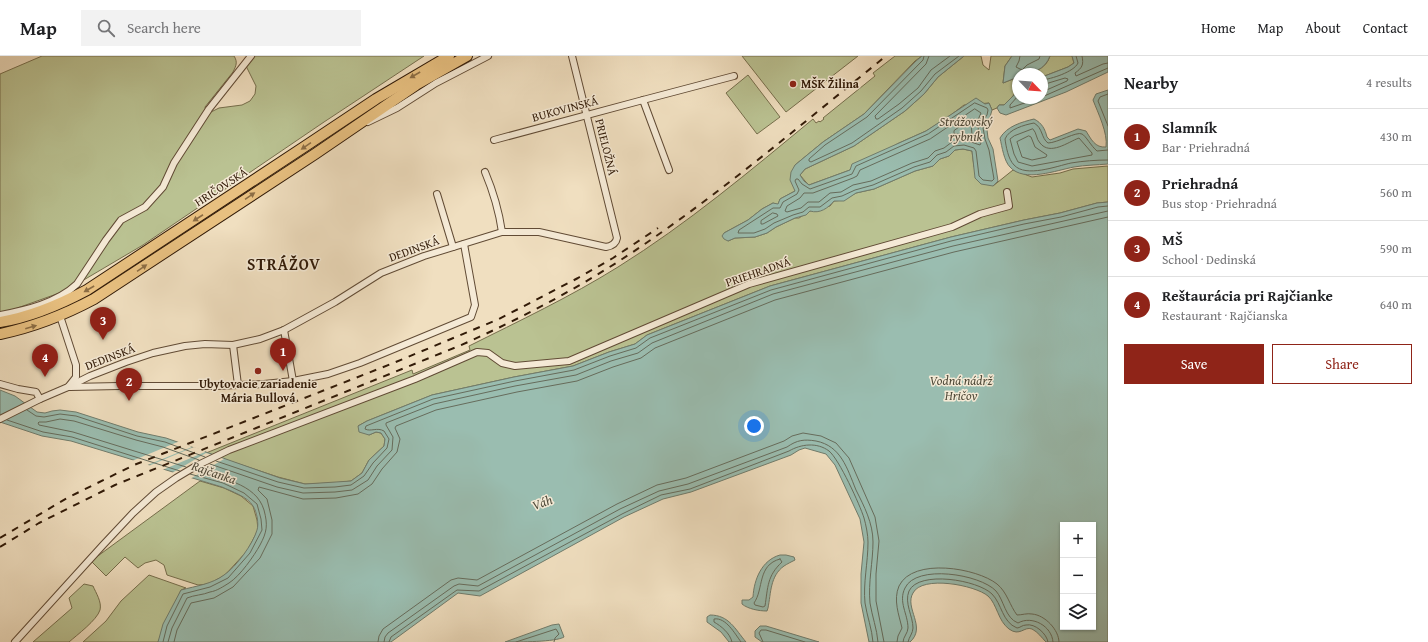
<!DOCTYPE html>
<meta charset="utf-8">
<style>
body{margin:0;font-family:"Gentium Book Plus",serif;background:#f2f2f2;color:#202124}
.controls{position:absolute;right:12px;bottom:12px;display:grid;overflow:hidden;border-radius:0px;box-shadow:0 1px 3px #0004}
.controls button{width:36px;height:36px;display:grid;place-items:center;padding:0;border:0;border-bottom:1px solid #e0e0e0;background:#fff;color:#202124;font:20px sans-serif}
.compass{position:absolute;left:1012px;top:12px;width:36px;height:36px;border-radius:50%;background:#fff;box-shadow:0 1px 3px #0004;rotate:115deg}
.you{position:absolute;left:754px;top:370px;width:14px;height:14px;margin:-10px;border:3px solid #fff;border-radius:50%;background:#1a73e8;box-shadow:0 0 0 6px #1a73e833}
.badge{display:grid;place-items:center;width:26px;height:26px;border-radius:50%;background:#8f2418;color:#fff;font-size:13px;font-weight:700}
.pin{position:absolute;translate:-50% -33px;filter:drop-shadow(0 1px 2px #0008)}
.pin::after{content:'';position:absolute;top:21px;width:14px;height:12px;background:inherit;clip-path:polygon(0 0,100% 0,50% 100%)}
.list{margin:0;padding:0;list-style:none}
h2{display:flex;justify-content:space-between;align-items:center;height:52px;margin:0;padding:0 16px;font-size:17px}
h2 small{font-size:13px;font-weight:400;color:#757577}
.list li{display:grid;grid-template-columns:26px 1fr auto;gap:12px;align-items:center;box-sizing:border-box;height:56px;padding:0 16px;border-top:1px solid #e0e0e0}
.list b{display:block;font-size:15px;white-space:nowrap}
.list p{margin:0;font-size:13px;white-space:nowrap;color:#757577}
.list em{font-size:13px;font-style:normal;color:#757577}
.actions{display:flex;gap:8px;padding:12px 16px}
.actions a{flex:1;padding:9px 0;border:1px solid #8f2418;border-radius:0px;text-align:center;font-size:14px;color:#8f2418}
.actions .main{background:#8f2418;color:#fff}
.icon{flex:none;width:22px;height:22px;fill:none;stroke:currentColor;stroke-width:2;stroke-linecap:round;stroke-linejoin:round}
.map{position:relative;flex:none;width:1108px;height:586px;overflow:hidden}
header{display:flex;align-items:center;gap:24px;box-sizing:border-box;height:56px;padding:0 20px;background:#fff;border-bottom:1px solid #e0e0e0}
header strong{font-size:19px}
nav{display:flex;gap:22px;margin-inline-start:auto;font-size:14px}
.search{width:280px;height:36px;background:#f2f2f2;display:flex;align-items:center;gap:10px;box-sizing:border-box;padding:0 14px;border-radius:0px;color:#757577;font-size:15px}
main{display:flex}
aside{flex:1;background:#fff}
.map>svg:first-child{display:block}
</style>
<header>
<strong>Map</strong>
<div class="search"><svg class="icon" aria-label="search" viewBox="0 0 24 24"><circle cx="10" cy="10" r="6"/><path d="M15 15l6 6"/></svg>Search here</div>
<nav><a>Home</a><a>Map</a><a>About</a><a>Contact</a></nav>
</header>
<main>
<div class="map">
<svg width="1108" height="586" viewBox="0 0 1108 586">
<rect width="100%" height="100%" fill="#f0dfc0"/>
<filter id="stains"><feTurbulence type="fractalNoise" baseFrequency=".005" numOctaves="4"/><feColorMatrix values="0 0 0 0 .2 0 0 0 0 .09 0 0 0 0 .02 0 0 0 .5 -.17"/></filter>
<radialGradient id="worn" r=".72"><stop offset=".6" stop-color="#630" stop-opacity="0"/><stop offset="1" stop-color="#630" stop-opacity=".3"/></radialGradient>
<g fill="#bac292" stroke="#766e4c">
<path d="M42,0H234C238,6 236,10 233,16L205,51L206,56H211L219,52L242,49L250,45L255,38L256,30L246,10L254,0H424L324,66L143,189L65,235L9,255L0,256V18Z"/>
<path d="M742,0H858L786,56Z"/>
<path d="M895,0H922L915,5L864,58L823,86L795,109V135L780,143L778,149L773,147L762,153L748,164L724,177L728,185L735,182L755,181L767,177L776,171L795,162H799L810,155L830,150L834,145L844,144L856,137L874,133L915,115L933,110L940,103L949,100L955,94L963,93L972,95L974,111L993,130L1013,114L1032,121L1060,117L1073,113L1108,110V146L1097,147L1060,157L1024,164L951,181L770,230L647,279L635,288L609,296L573,310L514,321L432,339L367,365L358,370L369,379L376,376L381,377L385,383L384,390L369,404L362,417L351,425L334,427L305,428L278,421L206,397L412,314L413,318L470,294L469,290C519,265 570,241 618,211C687,168 750,115 813,63L816,67L819,65L820,66L824,63L823,62L875,20L873,17Z"/>
<path d="M964,0H981L983,9L989,14L991,0H1012L1005,10L1003,27L1018,21C1018,37 1015,38 1004,49H999L997,52L992,54L989,47L964,49L947,62L926,75L899,87L850,114L809,129L805,125L800,119L805,113L854,90L905,55L924,38L938,21Z"/>
<path d="M1050,0H1072L1074,7L1068,11L1042,21V18H1027C1038,14 1046,12 1050,0Z"/>
<path d="M748,19L780,61L757,78L726,37Z"/>
<path d="M200,425L224,432L241,440L253,450L257,464L258,474L247,495L225,519L209,528L198,529L167,519L164,509L156,504L145,507L138,512L125,501L106,520L91,505Z"/>
<path d="M149,519L186,532L181,534L158,586H83L106,565L121,545Z"/>
<path d="M84,528L93,530C96,537 102,546 100,554C97,564 77,579 69,586H33L72,552L69,542Z"/>
</g>
<g fill="#9abdb0" stroke="#707c6c" fill-rule="evenodd">
<path d="M922,0H964L938,21L924,38L905,55L854,90L805,113L800,119L804,125L809,129L850,114L852,108L926,75L976,42L985,48L989,47L992,54L990,61L986,66L988,82L993,93L998,125L993,130L981,128L975,122L972,95L963,93L955,94L949,100L940,103L933,110L915,115L874,133L856,137L844,145H834C828,152 820,158 810,155L806,159L795,162L776,171L767,177L755,181L735,182L728,185L724,183L722,180L724,177L748,164L762,153L773,147L778,148L780,143L795,135L790,124L791,116L795,109L823,86L864,58L916,5Z"/>
<path d="M1012,0H1050C1045,14 1032,18 1018,18V21L1003,27L1005,10Z"/>
<path d="M1072,0H1108V16L1066,36L1006,59L1000,57L997,52L999,49H1004L1015,38L1018,32V42H1042V21L1068,11L1074,7Z"/>
<path d="M1108,34V108C1097,109 1085,109 1074,111C1057,114 1024,127 1010,111C1004,105 1002,91 1000,82C1007,70 1022,66 1034,63C1042,67 1045,73 1047,81L1050,84L1078,73L1086,75C1091,83 1095,92 1106,91C1108,77 1098,57 1093,44L1096,38Z"/>
<path d="M1108,146V586H1046C1042,582 1038,576 1032,573C1024,570 1020,581 1009,573C998,565 997,548 988,540C975,529 922,519 913,537C904,552 927,571 910,586H869L861,547V518L864,486L860,463L835,409L826,398L805,392L799,394L791,399L691,436L663,443L624,461L480,540L458,537L391,586H158L163,568L181,534C196,530 212,528 224,519C236,511 253,488 257,474C259,468 257,456 253,450C248,441 231,435 222,431L71,385L42,380L0,366V334L15,340L37,356L45,357L52,355L60,354L76,356L138,376L166,382L280,422L305,428L351,425L362,417L369,404L384,390L385,383L381,377L376,376L369,379L359,376L358,370L367,365L432,339L514,321L573,310L609,296L635,288L647,279L770,230L951,181L1024,164L1060,157L1097,147ZM1063,469H1093V571H1063Z"/>
<path d="M780,499H786L794,501L795,504C791,506 787,508 784,510C770,520 771,537 768,552L767,555C759,555 748,553 742,548V544H749L753,541C754,523 762,504 780,499Z"/>
<path d="M710,559C729,559 735,573 746,586H729L721,576L707,566V561Z"/>
<path d="M559,568L564,581C556,586 519,586 505,586L552,569Z"/>
<path d="M760,570H766L819,586H762L755,581V575Z"/>
</g>
<g fill="#f0dfc0">
<path d="M180,385L192,391L145,410L133,407L132,405Z"/>
<path d="M194,391L204,394L205,396L160,415L146,411Z"/>
<path d="M206,397L224,403L190,423L172,417Z"/>
</g>
<g fill="none" stroke-linecap="round" stroke-linejoin="round">
<g stroke="#666c5c" stroke-width="1">
<path d="M924,0L923,4L867,61L825,89L809,103V105L811,106L852,87L902,52L921,35L935,18L959,0"/>
<path d="M929,0L926,8L875,60L876,63H878L899,48L918,32L931,14L950,0"/>
<path d="M1020,0L1019,5L1016,11L1022,14L1027,9L1039,3L1040,0"/>
<path d="M1082,0C1084,9 1082,12 1075,17L1076,20L1103,8L1108,7"/>
<path d="M1042,24C1051,23 1074,16 1078,7L1076,0"/>
<path d="M1042,29L1065,22L1068,23L1067,25L1042,36"/>
<path d="M1108,38L1100,41L1098,45L1108,70"/>
<path d="M1018,40L1010,49V52L1039,42"/>
<path d="M1042,41L1108,12"/>
<path d="M975,47L987,52L988,54L987,59L982,66L985,83L989,94L994,123L992,125L983,124L979,120L976,95L974,92L964,89L954,90L946,96L937,99L930,106L914,111L873,129L855,134L842,140L832,142L820,151H809L803,156L793,159L774,167L765,173L754,177H738L739,174L773,152H780L783,146L797,138L799,134L795,125L796,123H798L802,128L810,133L852,118L856,110L928,78Z"/>
<path d="M975,53L981,57L977,66L981,87L980,89L965,84L952,86L944,92L935,95L928,102L912,107L871,125L853,129L841,136L830,137L819,146H808L801,152L787,156L785,155L787,150L800,142L804,137H813L853,122L857,120L860,114L930,83Z"/>
<path d="M968,65L971,66L972,79L954,78V75Z"/>
<path d="M1033,73C1037,77 1036,83 1040,87C1050,100 1068,86 1079,82L1092,97V99L1032,110L1018,106L1014,98L1010,83L1014,80Z"/>
<path d="M1029,80L1031,81L1035,91L1047,99L1046,101L1032,104L1022,101L1017,86Z"/>
<path d="M1108,94L1097,95C1091,90 1086,80 1082,78C1077,75 1057,87 1048,87C1041,82 1043,72 1034,67C1024,69 1009,73 1005,83C1006,90 1008,103 1014,109C1026,122 1057,110 1071,107C1083,105 1096,104 1108,104"/>
<path d="M773,157L777,158L778,160L763,168H761V165Z"/>
<path d="M27,354L36,360L44,361L60,358L76,360L137,380L165,386L205,401"/>
<path d="M7,364L43,376L72,381L180,415"/>
<path d="M216,405L278,426L304,432L335,431L351,429L364,420L373,407L387,392L389,383L384,375C377,371 371,376 365,373L366,370L433,343L515,325L574,314L610,300L636,292L650,282L771,234L951,185L1024,168L1061,161L1098,151L1108,150"/>
<path d="M210,408L277,431L303,437L335,436L352,434L368,424L377,410L392,394L393,381L386,369V367L434,348L515,330L576,319L611,305L638,297L652,287L773,238L953,190L1108,155"/>
<path d="M186,411L73,376L39,369L38,367L39,366H46L60,363L74,365L136,384L163,391L199,404"/>
<path d="M780,503L782,506C767,520 768,531 765,550L763,551L755,549L754,547C764,533 757,509 780,503Z"/>
<path d="M163,586L167,570L183,538L210,531L228,522L250,497L262,474L261,463L257,448L244,437L223,427L190,418"/>
<path d="M168,586L172,572L187,542C194,539 203,539 210,536C217,535 224,530 229,527C240,520 254,500 260,489C267,476 268,469 264,454C256,427 220,422 196,415"/>
<path d="M174,586L177,574L191,547L214,542L233,531L260,502L272,478V464L267,443L258,434L259,431L303,443L336,442L358,438L372,428L382,413L397,396L400,383L395,372L396,370L436,354L517,336L577,325L613,311L641,302L655,292L775,244L954,196L1108,161"/>
<path d="M378,586L379,580L383,573L451,524L458,522L477,524L617,448L657,429L686,422L784,385L792,380L803,377L821,380L836,387L849,402L875,461L879,485L876,518V545L884,586"/>
<path d="M384,586L385,581L388,577L454,530L459,528L478,530L620,453L659,435L688,428L787,391C797,384 804,383 816,385C841,390 847,412 856,434C864,450 873,467 873,486C873,506 868,526 870,547C872,560 877,573 878,586"/>
<path d="M389,586L391,581L457,534L479,535L622,458L661,439L690,433L789,395C801,388 817,386 829,395C839,403 860,449 864,462C866,469 868,479 868,486C868,507 863,527 865,547C867,560 872,573 873,586"/>
<path d="M516,586L556,573L559,578L555,582L554,586"/>
<path d="M732,586C730,577 721,570 714,566V563C726,561 735,578 741,586"/>
<path d="M763,586L759,577L761,574H766L805,586"/>
<path d="M897,586L898,580L902,572C899,559 893,544 899,530C913,501 977,512 997,528C1007,536 1010,550 1017,559C1022,559 1027,557 1032,558C1045,559 1059,574 1059,586"/>
<path d="M903,586C903,581 908,577 908,572C908,558 898,546 905,532C916,508 980,518 996,535C1004,544 1005,562 1018,567C1032,559 1052,570 1053,586"/>
<path d="M908,586C909,581 913,577 913,572C913,560 904,547 909,535C919,514 978,524 992,538C1002,548 1002,566 1017,572C1020,572 1022,569 1026,569C1035,567 1047,578 1048,586"/>
</g>
<g stroke="#614b35" stroke-width="8">
<g id="minor">
<path d="M643,44L669,114"/>
<path d="M368,66L397,52L436,27L488,0"/>
<path d="M494,84L643,44L734,20"/>
<path d="M485,116C493,135 499,155 502,176"/>
<path d="M437,138L453,191"/>
<path d="M0,259C26,254 57,247 77,228L106,184L121,164L145,151L163,131L174,107L209,53L251,0"/>
<path d="M284,274L293,325"/>
<path d="M233,289L238,329"/>
<path d="M0,328L18,333L36,336L40,343"/>
<path d="M68,331L90,320L126,306L153,297L185,290L205,288L233,289L260,283L284,274L335,246L381,217L424,200L502,176H539L606,191C612,190 616,188 617,182L572,0"/>
<path d="M70,331L119,330H216L264,328L293,325L328,318L360,307L471,261L475,249L464,188"/>
<path d="M0,363L40,343L68,331L76,321V309L60,260"/>
<path d="M15,586L103,489L133,457L156,436L176,422L196,410L229,394L415,323L477,296L488,297L502,307L515,310L569,305L749,228L952,171L980,158L1009,150L1007,136"/>
</g>
</g>
<g stroke="#311a07" stroke-width="12">
<g id="primary">
<path d="M0,266C31,261 59,249 87,234L307,89L376,43L449,0"/>
<path d="M0,278C34,271 64,259 94,243L315,98L416,29L467,0"/>
</g>
</g>
<use href="#minor" stroke="#f5ead6" stroke-width="6"/>
<use href="#primary" stroke="#e8c080" stroke-width="10"/>
<g stroke="#311a07" stroke-width="2" stroke-dasharray="7 7" stroke-linecap="butt">
<path d="M0,482L67,442L134,409L391,308L499,263L578,222L613,202L658,172"/>
<path d="M0,491L39,467L115,429L459,290C527,260 592,225 652,183C733,127 809,62 886,0"/>
</g>
</g>
<defs><path id="oneway-solid" d="M-6-.8H1V-3.2L6.5 0L1 3.2V.8H-6Z"/></defs>
<g fill="#8c6d44">
<use href="#oneway-solid" transform="translate(415 19) rotate(150)"/>
<use href="#oneway-solid" transform="translate(306 90) rotate(146)"/>
<use href="#oneway-solid" transform="translate(250 140) rotate(-34)"/>
<use href="#oneway-solid" transform="translate(198 162) rotate(147)"/>
<use href="#oneway-solid" transform="translate(142 212) rotate(-34)"/>
<use href="#oneway-solid" transform="translate(89 233) rotate(150)"/>
<use href="#oneway-solid" transform="translate(31 271) rotate(-16)"/>
</g>
<g fill="#8f2418" stroke="#f5ead6" stroke-width="1.5">
<circle cx="793" cy="28" r="4"/>
<circle cx="258" cy="315" r="4"/>
</g>
<g text-anchor="middle" stroke-width="3" stroke-linejoin="round" paint-order="stroke">
<g font-size="12" font-weight="bold" fill="#311a07" stroke="#f5ead6" text-anchor="start">
<text x="801" y="32">MŠK Žilina</text>
<text x="258" y="332" text-anchor="middle">Ubytovacie zariadenie<tspan x="258" dy="14">Mária Bullová</tspan></text>
</g>
<g font-size="12" fill="#311a07" stroke="#f5ead6">
<text transform="translate(565 53) rotate(-15)" y="4">BUKOVINSKÁ</text>
<text transform="translate(606 91) rotate(76)" y="4">PRIELOŽNÁ</text>
<text transform="translate(221 131) rotate(-33)" y="4">HRIČOVSKÁ</text>
<text transform="translate(414 193) rotate(-20)" y="4">DEDINSKÁ</text>
<text transform="translate(758 216) rotate(-19)" y="4">PRIEHRADNÁ</text>
<text transform="translate(110 301) rotate(-21)" y="4">DEDINSKÁ</text>
</g>
<g font-size="13" font-style="italic" fill="#504b3a" stroke="#f5ead6">
<text x="966" y="70">Strážovský<tspan x="966" dy="15">rybník</tspan></text>
<text x="961" y="329">Vodná nádrž<tspan x="961" dy="15">Hričov</tspan></text>
<text transform="translate(214 416) rotate(19)" y="5">Rajčanka</text>
<text transform="translate(542 446) rotate(-21)" y="5">Váh</text>
</g>
<g font-size="16" font-weight="bold" letter-spacing="1" fill="#311a07" stroke="#f5ead6">
<text x="284" y="214">STRÁŽOV</text>
</g>
</g>
<rect width="100%" height="100%" filter="url(#stains)"/>
<rect width="100%" height="100%" fill="url(#worn)"/>
</svg>
<div class="controls">
<button>+</button>
<button>−</button>
<button><svg class="icon" aria-label="layers" viewBox="0 0 24 24"><path d="M12 4l9 5-9 5-9-5zM3 14l9 5 9-5"/></svg></button>
</div>
<svg class="compass" viewBox="-18 -18 36 36"><path d="M0-13l5 13h-10z" fill="#e53935"/><path d="M0 13l5-13h-10z" fill="#757577"/></svg>
<div class="you"></div>
<div class="pin badge" style="left:283px;top:315px">1</div>
<div class="pin badge" style="left:129px;top:345px">2</div>
<div class="pin badge" style="left:103px;top:284px">3</div>
<div class="pin badge" style="left:45px;top:321px">4</div>
</div>
<aside>
<h2>Nearby<small>4 results</small></h2>
<ul class="list">
<li><span class="badge">1</span><div><b>Slamník</b><p>Bar · Priehradná</p></div><em>430 m</em></li>
<li><span class="badge">2</span><div><b>Priehradná</b><p>Bus stop · Priehradná</p></div><em>560 m</em></li>
<li><span class="badge">3</span><div><b>MŠ</b><p>School · Dedinská</p></div><em>590 m</em></li>
<li><span class="badge">4</span><div><b>Reštaurácia pri Rajčianke</b><p>Restaurant · Rajčianska</p></div><em>640 m</em></li>
</ul>
<div class="actions"><a class="main">Save</a><a>Share</a></div>
</aside>
</main>
